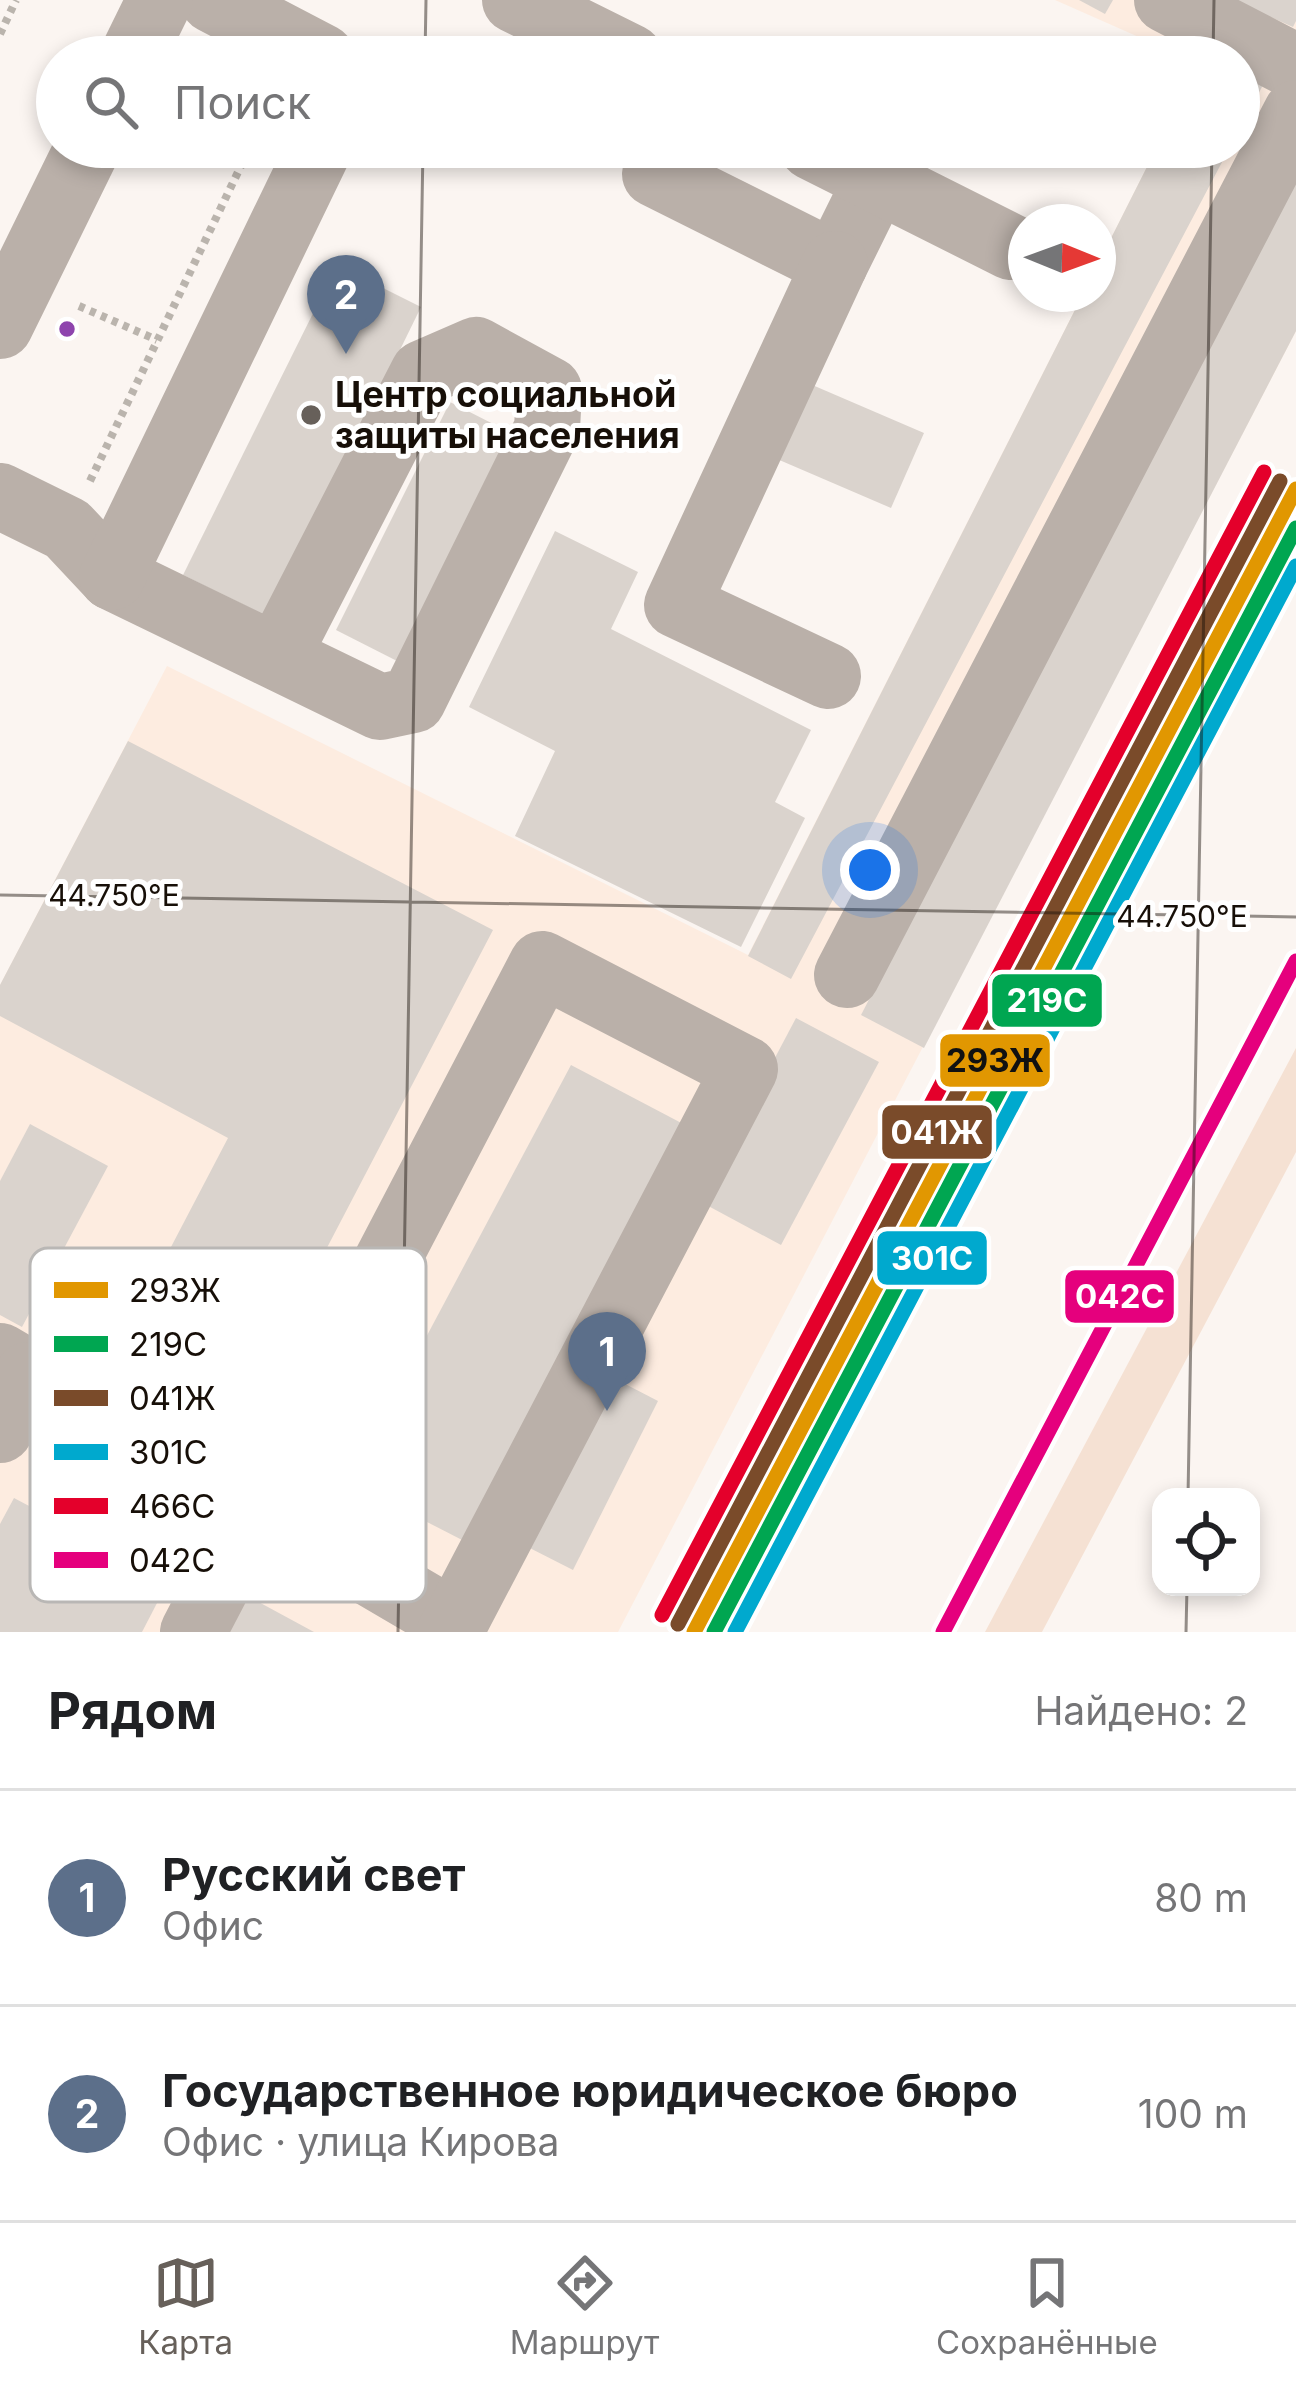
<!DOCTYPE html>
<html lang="ru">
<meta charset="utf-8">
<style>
body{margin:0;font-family:Inter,sans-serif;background:#f6f6f6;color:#202124}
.controls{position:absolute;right:36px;bottom:36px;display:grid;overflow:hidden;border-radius:24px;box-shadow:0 6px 18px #0003}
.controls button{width:108px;height:108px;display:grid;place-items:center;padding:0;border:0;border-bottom:3px solid #e0e0e0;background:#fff;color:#202124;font:60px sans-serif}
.compass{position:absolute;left:1008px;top:204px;width:108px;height:108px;border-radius:50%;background:#fff;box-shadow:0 6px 18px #0003;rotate:91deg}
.you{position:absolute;left:870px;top:870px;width:42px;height:42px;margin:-30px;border:9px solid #fff;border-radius:50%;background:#1a73e8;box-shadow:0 0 0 18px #1a73e833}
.badge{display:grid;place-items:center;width:78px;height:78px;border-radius:50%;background:#67605a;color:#fff;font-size:39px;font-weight:700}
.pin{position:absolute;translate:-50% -99px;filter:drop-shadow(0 3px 6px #0008)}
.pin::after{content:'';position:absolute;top:63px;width:42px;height:36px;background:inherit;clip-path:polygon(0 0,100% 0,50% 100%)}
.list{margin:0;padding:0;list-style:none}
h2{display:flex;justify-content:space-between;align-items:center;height:156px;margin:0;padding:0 48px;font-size:51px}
h2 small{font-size:39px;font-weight:400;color:#757577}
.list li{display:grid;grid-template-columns:78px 1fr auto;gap:36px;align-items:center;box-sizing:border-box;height:216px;padding:0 48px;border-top:3px solid #e0e0e0}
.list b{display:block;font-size:45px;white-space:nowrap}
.list p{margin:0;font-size:39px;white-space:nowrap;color:#757577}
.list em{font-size:39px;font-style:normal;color:#757577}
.icon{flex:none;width:66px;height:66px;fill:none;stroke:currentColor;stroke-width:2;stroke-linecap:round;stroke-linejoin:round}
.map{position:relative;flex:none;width:1296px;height:1632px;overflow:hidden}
.search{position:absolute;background:#fff;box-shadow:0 6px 18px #0003;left:36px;right:36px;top:36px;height:132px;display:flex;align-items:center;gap:30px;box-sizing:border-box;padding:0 42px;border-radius:66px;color:#757577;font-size:45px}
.sheet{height:588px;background:#fff}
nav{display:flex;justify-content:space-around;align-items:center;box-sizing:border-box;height:168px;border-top:3px solid #e0e0e0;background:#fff;font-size:33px;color:#757577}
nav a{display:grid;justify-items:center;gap:6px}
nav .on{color:#67605a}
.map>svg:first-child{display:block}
</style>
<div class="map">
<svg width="1296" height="1632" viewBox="0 0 1296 1632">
<rect width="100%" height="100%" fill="#fbf5f1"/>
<path fill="#fdece0" d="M1055,0H1296V331L618,1632H0V985L167,666L748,955L1083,294H1098V264L1157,147H1239V57H1184Z"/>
<path fill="#f5e1d3" d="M1296,1048V1152L1042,1632H985Z"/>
<g fill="#dad3cd">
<path d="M1079,0H1113L1105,14Z"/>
<path d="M1232,0H1296V21L1293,27Z"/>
<path d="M1215,40L1271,70L1239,130V57H1204Z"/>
<path d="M1157,147H1230L791,979L748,956L1083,294H1098V264Z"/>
<path d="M1296,175V331L924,1048L861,1015Z"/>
<path d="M337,265L421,307L269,617L183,575Z"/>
<path d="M810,384L924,433L891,508L777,459Z"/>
<path d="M450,402L511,433L397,661L336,630Z"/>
<path d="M555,531L638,572L611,629L811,730L775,802L805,818L741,947L515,836L555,751L469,707Z"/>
<path d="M128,741L493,930L226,1441L103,1377L228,1138L0,1016V985Z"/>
<path d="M796,1018L879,1062L781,1245L699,1201Z"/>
<path d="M571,1065L689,1127L468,1543L349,1482Z"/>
<path d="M30,1124L108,1166L22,1327L0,1315V1181Z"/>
<path d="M602,1372L658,1401L573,1570L516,1541Z"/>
<path d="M14,1498L169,1580L142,1632H0V1524Z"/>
<path d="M244,1594L314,1632H223Z"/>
</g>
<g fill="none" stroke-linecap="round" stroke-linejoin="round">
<g stroke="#bab4ad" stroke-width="8" stroke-dasharray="6 6" stroke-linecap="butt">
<path d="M0,34L16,0"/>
<path d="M79,306L157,340"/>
<path d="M90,481L250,147"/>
</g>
<g stroke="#bab0a9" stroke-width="66">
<path d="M213,0L322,57"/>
<path d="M515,0L630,57"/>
<path d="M1167,0L1296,67"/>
<path d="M132,57L160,0"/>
<path d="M667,147L655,174L835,264L877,179"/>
<path d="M812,147L1011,247"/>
<path d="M0,326L88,147"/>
<path d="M0,496L67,529L112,577L380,707L413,700L547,429L549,390L476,350L423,373L277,657"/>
<path d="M112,577L320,147"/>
<path d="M828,676L677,605L835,264"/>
<path d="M847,975L1296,113"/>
<path d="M0,1356L455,1623"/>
<path d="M0,1430L28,1375"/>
<path d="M193,1632L542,964L745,1069L450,1632"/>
</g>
<g stroke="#fff" stroke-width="24">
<path id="rail-1" d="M694,1632L1296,489"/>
</g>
<g stroke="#fff" stroke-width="24">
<path id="rail-2" d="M714,1632L1296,528"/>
</g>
<g stroke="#fff" stroke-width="24">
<path id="rail-3" d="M678,1624L1280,481"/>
</g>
<g stroke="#fff" stroke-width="24">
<path id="rail-4" d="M735,1632L1296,566"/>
</g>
<g stroke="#fff" stroke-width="24">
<path id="rail-5" d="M662,1615L1264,472"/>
</g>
<g stroke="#fff" stroke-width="24">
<path id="rail-6" d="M943,1632L1296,961"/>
</g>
<use href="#rail-1" stroke="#e19701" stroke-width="15"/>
<use href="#rail-2" stroke="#00a651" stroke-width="15"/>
<use href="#rail-3" stroke="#7a4b2a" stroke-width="15"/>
<use href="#rail-4" stroke="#00a9ce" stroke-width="15"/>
<use href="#rail-5" stroke="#e4002b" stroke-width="15"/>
<use href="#rail-6" stroke="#e5007d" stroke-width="15"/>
</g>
<path fill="none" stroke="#170f08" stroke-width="3" stroke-opacity="0.45" d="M425,57L426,0M1213,57L1214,0M0,895L1296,917M1188,1497L1212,147M398,1632L423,147M1186,1632L1187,1587"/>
<circle fill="#8e44ad" stroke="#fff" stroke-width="4.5" cx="67" cy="329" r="10"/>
<circle fill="#67605a" stroke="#fff" stroke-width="4.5" cx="311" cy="415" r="12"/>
<g text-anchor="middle" stroke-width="10" stroke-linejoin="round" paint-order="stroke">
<g font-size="36" font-weight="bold" fill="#170f08" stroke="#fff" text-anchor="start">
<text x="335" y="407">Центр социальной<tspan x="335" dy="41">защиты населения</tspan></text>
</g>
</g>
<rect x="30" y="1248" width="396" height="354" rx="18" fill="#fff" stroke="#b9b7b5" stroke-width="3"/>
<rect x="54" y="1282" width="54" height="16" fill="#e19701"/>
<rect x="54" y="1336" width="54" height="16" fill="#00a651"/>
<rect x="54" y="1390" width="54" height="16" fill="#7a4b2a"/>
<rect x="54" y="1444" width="54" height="16" fill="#00a9ce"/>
<rect x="54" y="1498" width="54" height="16" fill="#e4002b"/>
<rect x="54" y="1552" width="54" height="16" fill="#e5007d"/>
<g font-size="33" fill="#170f08">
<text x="129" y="1302">293Ж</text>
<text x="129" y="1356">219С</text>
<text x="129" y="1410">041Ж</text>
<text x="129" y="1464">301С</text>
<text x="129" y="1518">466С</text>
<text x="129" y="1572">042С</text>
</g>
<g font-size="30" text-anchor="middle" fill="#170f08" stroke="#fff" stroke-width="10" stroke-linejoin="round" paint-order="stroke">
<text x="114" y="906">44.750°E</text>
<text x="1182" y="927">44.750°E</text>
</g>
<g stroke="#fff" stroke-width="4.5">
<rect x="990" y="972" width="114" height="57" rx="12" fill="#00a651"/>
<rect x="938" y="1032" width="114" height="57" rx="12" fill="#e19701"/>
<rect x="880" y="1103" width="114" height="58" rx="12" fill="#7a4b2a"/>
<rect x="875" y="1229" width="114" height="58" rx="12" fill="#00a9ce"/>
<rect x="1063" y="1268" width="113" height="57" rx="12" fill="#e5007d"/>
</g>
<g font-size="33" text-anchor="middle" font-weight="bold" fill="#fff">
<text x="1047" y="1012">219С</text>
<text x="937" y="1144">041Ж</text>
<text x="932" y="1270">301С</text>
<text x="1120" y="1308">042С</text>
</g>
<g font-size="33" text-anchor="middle" font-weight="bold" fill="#111">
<text x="995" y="1072">293Ж</text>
</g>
</svg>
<div class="controls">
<button><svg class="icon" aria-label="locate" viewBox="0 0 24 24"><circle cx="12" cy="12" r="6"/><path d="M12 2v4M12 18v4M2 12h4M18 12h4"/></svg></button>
</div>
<svg class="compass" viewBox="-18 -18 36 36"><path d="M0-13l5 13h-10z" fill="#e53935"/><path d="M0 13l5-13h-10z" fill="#757577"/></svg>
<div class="you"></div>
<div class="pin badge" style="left:607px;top:1411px;background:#5c6f8a">1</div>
<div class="pin badge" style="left:346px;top:354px;background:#5c6f8a">2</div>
<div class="search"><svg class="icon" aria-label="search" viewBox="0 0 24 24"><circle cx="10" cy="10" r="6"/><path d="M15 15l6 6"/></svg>Поиск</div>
</div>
<section class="sheet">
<h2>Рядом<small>Найдено: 2</small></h2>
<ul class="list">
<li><span class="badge" style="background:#5c6f8a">1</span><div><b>Русский свет</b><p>Офис</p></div><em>80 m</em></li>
<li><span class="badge" style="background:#5c6f8a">2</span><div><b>Государственное юридическое бюро</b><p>Офис · улица Кирова</p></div><em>100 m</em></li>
</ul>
</section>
<nav>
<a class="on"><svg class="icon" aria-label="map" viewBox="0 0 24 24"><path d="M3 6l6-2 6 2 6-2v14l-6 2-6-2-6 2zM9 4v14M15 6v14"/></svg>Карта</a>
<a><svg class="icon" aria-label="directions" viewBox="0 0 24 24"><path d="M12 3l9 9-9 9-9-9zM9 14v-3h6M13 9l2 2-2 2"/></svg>Маршрут</a>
<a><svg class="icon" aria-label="saved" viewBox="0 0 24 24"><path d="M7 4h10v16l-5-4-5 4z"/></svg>Сохранённые</a>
</nav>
